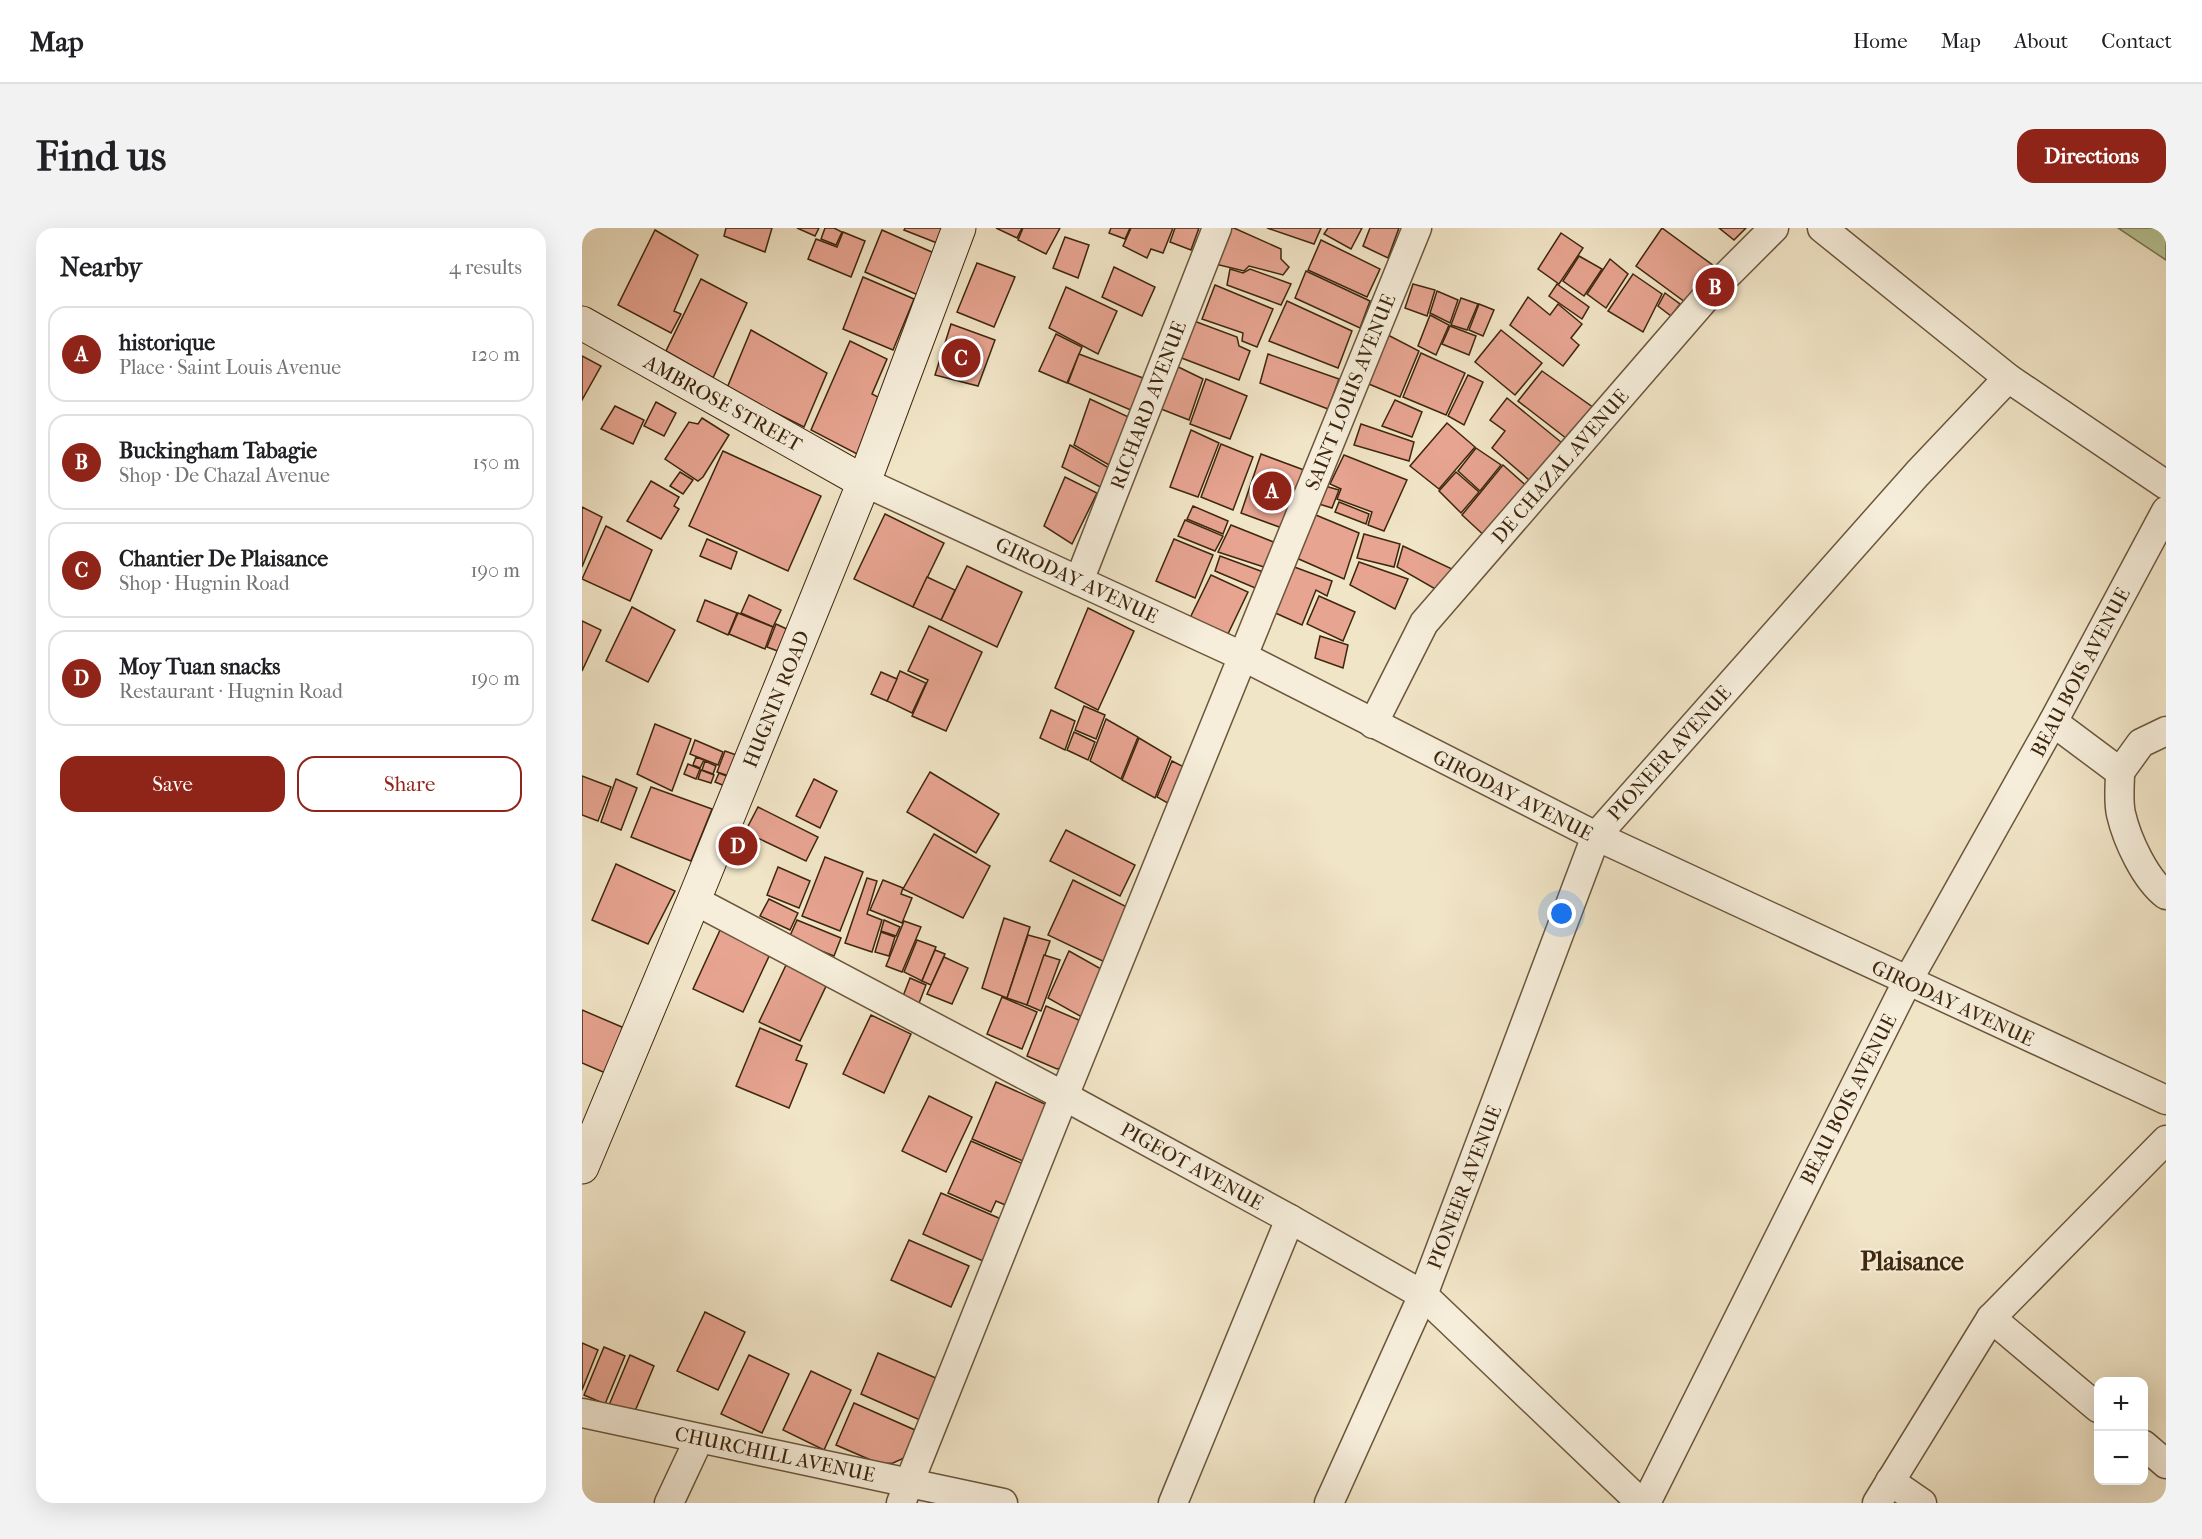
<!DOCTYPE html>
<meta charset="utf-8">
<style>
body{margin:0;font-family:"IM FELL French Canon",serif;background:#f2f2f2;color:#202124}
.controls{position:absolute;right:18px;bottom:18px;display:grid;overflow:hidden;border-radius:12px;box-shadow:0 6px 24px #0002}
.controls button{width:54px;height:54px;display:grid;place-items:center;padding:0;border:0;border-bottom:2px solid #e0e0e0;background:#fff;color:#202124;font:30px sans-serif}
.you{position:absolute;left:980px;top:686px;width:21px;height:21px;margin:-15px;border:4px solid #fff;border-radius:50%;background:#1a73e8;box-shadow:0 0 0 9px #1a73e833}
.badge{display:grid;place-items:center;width:39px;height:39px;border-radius:50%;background:#8f2418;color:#fff;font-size:20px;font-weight:700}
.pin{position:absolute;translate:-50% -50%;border:3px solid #fff;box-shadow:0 2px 6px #0006}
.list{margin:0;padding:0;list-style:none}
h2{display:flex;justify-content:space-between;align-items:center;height:78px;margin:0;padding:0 24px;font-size:26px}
h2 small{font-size:20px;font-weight:400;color:#757577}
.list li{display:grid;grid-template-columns:39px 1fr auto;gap:18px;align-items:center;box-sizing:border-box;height:96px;margin:0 12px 12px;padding:0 12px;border:2px solid #e0e0e0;border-radius:18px}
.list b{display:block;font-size:22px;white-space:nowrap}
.list p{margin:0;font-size:20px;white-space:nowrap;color:#757577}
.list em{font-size:20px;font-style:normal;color:#757577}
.actions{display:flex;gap:12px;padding:18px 24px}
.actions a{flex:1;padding:14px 0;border:2px solid #8f2418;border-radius:18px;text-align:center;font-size:21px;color:#8f2418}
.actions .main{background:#8f2418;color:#fff}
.map{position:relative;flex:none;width:1584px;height:1275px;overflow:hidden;border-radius:18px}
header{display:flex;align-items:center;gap:36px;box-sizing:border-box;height:84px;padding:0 30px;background:#fff;border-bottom:2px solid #e0e0e0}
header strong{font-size:28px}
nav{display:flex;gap:33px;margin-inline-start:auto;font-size:21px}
.intro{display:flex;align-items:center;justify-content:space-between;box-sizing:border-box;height:144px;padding:0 36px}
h1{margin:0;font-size:42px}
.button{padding:15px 27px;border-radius:18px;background:#8f2418;color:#fff;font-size:21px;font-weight:700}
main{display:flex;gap:36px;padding:0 36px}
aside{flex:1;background:#fff;border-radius:18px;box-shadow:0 6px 24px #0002}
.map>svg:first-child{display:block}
</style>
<header>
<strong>Map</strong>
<nav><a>Home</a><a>Map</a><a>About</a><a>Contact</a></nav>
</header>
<div class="intro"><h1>Find us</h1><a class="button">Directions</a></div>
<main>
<aside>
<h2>Nearby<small>4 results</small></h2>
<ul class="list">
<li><span class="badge">A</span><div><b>historique</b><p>Place · Saint Louis Avenue</p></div><em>120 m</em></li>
<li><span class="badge">B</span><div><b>Buckingham Tabagie</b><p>Shop · De Chazal Avenue</p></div><em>150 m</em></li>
<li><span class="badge">C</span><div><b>Chantier De Plaisance</b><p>Shop · Hugnin Road</p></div><em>190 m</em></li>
<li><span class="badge">D</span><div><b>Moy Tuan snacks</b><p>Restaurant · Hugnin Road</p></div><em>190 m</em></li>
</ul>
<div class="actions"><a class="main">Save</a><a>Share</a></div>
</aside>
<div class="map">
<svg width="1584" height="1275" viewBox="0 0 1584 1275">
<rect width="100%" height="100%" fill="#f1e5c7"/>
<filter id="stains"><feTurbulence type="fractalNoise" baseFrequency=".00333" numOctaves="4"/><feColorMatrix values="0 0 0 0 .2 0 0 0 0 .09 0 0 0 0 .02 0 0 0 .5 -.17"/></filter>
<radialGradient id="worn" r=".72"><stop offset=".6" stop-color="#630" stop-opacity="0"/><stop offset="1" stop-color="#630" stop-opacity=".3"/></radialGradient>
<path fill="#b8c597" stroke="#7b7652" stroke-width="1.5" d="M1536,0H1584V32Z"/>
<g fill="#e7a491" stroke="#3e270e" stroke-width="1.5">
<path d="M144,0H190L183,24L142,8Z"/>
<path d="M215,0H237L233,8Z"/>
<path d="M243,0H252L260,4L254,17L239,11Z"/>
<path d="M323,0H361L355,15L322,2Z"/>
<path d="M414,0H440L435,10Z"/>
<path d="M441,0H478L464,26L436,12Z"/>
<path d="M529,0H548L543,11L527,5Z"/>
<path d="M549,0H591L581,25L569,21L565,30L541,18Z"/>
<path d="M593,0H617L609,22L588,14Z"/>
<path d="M641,0H652L699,21V31L707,39L701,47L667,38L662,43L629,35Z"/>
<path d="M685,0H739L732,16Z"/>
<path d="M746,0H780L769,21L742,6Z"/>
<path d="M788,0H817L806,30L781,18Z"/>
<path d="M1080,0L1132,38L1103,74L1054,38Z"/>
<path d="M1137,0H1164L1152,12Z"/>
<path d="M73,2L116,27L92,83L99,86L89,105L36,77Z"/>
<path d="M300,2L352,25L336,67L283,44Z"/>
<path d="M261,4L283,13L269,49L226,31L234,11L255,19Z"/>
<path d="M979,5L1001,20L977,56L956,41Z"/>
<path d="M483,9L507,17L496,50L471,40Z"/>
<path d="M739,12L798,41L785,69L726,42Z"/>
<path d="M997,28L1020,41L1002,68L981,53Z"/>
<path d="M1028,31L1046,46L1024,80L1005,66Z"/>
<path d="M395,35L433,49L412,99L375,84Z"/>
<path d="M532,39L573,59L560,88L520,69Z"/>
<path d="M648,41L661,45L668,41L709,56L699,77L645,57Z"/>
<path d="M724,43L788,73L778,100L713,70Z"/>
<path d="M1051,46L1080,66L1061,104L1026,83Z"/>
<path d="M281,49L332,71L311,122L261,101Z"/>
<path d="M119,51L165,75L131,150L84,123Z"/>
<path d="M831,56L853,62L845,88L823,80Z"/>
<path d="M975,56L1007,79L1000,91L967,68Z"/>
<path d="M633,57L691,81L675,119L660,113L661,105L620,91Z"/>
<path d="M484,59L535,83L516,126L467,100Z"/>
<path d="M855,63L876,72L868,95L848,85Z"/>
<path d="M1083,65L1098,76L1089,88L1076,78Z"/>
<path d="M946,69L968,87L976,76L1000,96L989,110L997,117L981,138L928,97Z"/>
<path d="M879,70L896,76L885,102L869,97Z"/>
<path d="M705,73L770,103L756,140L687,113Z"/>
<path d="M897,76L912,82L901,108L887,102Z"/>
<path d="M848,87L867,97L854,127L836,118Z"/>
<path d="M612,93L655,109L657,118L668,123L657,152L597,129Z"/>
<path d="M369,96L413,112L396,158L353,147Z"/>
<path d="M868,98L894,108L887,127L860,116Z"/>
<path d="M169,102L245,145L222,199L145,160Z"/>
<path d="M919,102L960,135L933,167L893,134Z"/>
<path d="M474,106L500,119L485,155L457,143Z"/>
<path d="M804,106L837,123L818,169L782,154Z"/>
<path d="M268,113L305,131L290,166L296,169L275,226L229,202Z"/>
<path d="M839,125L883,145L864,187L821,169Z"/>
<path d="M497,126L561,150L551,183L486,155Z"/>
<path d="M686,126L757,151L746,181L678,155Z"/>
<path d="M0,128L19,138L0,172Z"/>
<path d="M586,134L621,151L607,192L569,177Z"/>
<path d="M960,143L1012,180L989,214L936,173Z"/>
<path d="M886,147L901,154L882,197L866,188Z"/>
<path d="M624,151L665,168L648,211L608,196Z"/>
<path d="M925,170L985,219L954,258L910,220L923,203L908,192Z"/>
<path d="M508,171L555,193L534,241L492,217Z"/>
<path d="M813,172L840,184L830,209L800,198Z"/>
<path d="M74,174L94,185L82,208L62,198Z"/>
<path d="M33,178L62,192L51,216L19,201Z"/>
<path d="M120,190L147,207L121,249L116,253L83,231L107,194L116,196Z"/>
<path d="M865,195L893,219L857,261L828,238Z"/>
<path d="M779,196L832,214L827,233L772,217Z"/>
<path d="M609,202L637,215L616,269L588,259Z"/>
<path d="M639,216L671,229L651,282L619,269Z"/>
<path d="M488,217L532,243L524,262L480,239Z"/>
<path d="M894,220L919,237L898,263L876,243Z"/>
<path d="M141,223L239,268L206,343L107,298Z"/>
<path d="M679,226L722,242L700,300L659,285Z"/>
<path d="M762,227L825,252L802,303L786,297L790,284L755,271L759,261L748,256Z"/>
<path d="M921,237L948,261L906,311L880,287Z"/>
<path d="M98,244L111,252L101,266L88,258Z"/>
<path d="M874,244L897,264L879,285L857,263Z"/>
<path d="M483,249L515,265L490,316L462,298Z"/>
<path d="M69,253L97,269L92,278L97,281L79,311L45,293Z"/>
<path d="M743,258L757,262L750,280L737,276Z"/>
<path d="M757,274L787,286L784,296L753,284Z"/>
<path d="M611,278L646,293L641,306L605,291Z"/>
<path d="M0,279L20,289L0,339Z"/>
<path d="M729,285L777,305L762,351L710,328Z"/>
<path d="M303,286L362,315L331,379L272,351Z"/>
<path d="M603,292L641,308L633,323L596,308Z"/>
<path d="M649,297L694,315L688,341L636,324Z"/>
<path d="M24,298L70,322L48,373L0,351Z"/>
<path d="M782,306L818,316L812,339L775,330Z"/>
<path d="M125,311L155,324L149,341L118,328Z"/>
<path d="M592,311L631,327L613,370L574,353Z"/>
<path d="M821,318L870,341L855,362L815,339Z"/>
<path d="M638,328L684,345L678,362L633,343Z"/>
<path d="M777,334L826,351L813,381L768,357Z"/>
<path d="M707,337L750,353L745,368L734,362L720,397L689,383Z"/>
<path d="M385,338L440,364L415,419L359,392Z"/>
<path d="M629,347L666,364L644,410L608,390Z"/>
<path d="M345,349L373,362L359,392L331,379Z"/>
<path d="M167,367L199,382L191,399L159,385Z"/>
<path d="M737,368L773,384L761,413L725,396Z"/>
<path d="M123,372L155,385L146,407L115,393Z"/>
<path d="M50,379L93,402L66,454L24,433Z"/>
<path d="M506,380L552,403L516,482L473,460Z"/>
<path d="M156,385L191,399L183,421L147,406Z"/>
<path d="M0,393L19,402L0,443Z"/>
<path d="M194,396L209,403L201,425L185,419Z"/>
<path d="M347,398L400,424L364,503L330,488L346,452L326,443Z"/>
<path d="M738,408L766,417L761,440L733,430Z"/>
<path d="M318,443L344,455L330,485L305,473Z"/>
<path d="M299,444L315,451L305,473L289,466Z"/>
<path d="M502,478L523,487L514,511L493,502Z"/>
<path d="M469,482L493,493L483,522L458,510Z"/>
<path d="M524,491L556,509L539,551L508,533Z"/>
<path d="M73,496L109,511L90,563L55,546Z"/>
<path d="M492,504L513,514L506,532L485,522Z"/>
<path d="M557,510L589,529L573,570L540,552Z"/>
<path d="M113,512L141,524L136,537L108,526Z"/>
<path d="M143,523L160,529L153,550L135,544Z"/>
<path d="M114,529L122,532L118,540L111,537Z"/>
<path d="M123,533L134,538L131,546L120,542Z"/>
<path d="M590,533L610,543L596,581L575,569Z"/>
<path d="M106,536L118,541L114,551L102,546Z"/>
<path d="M119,542L132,547L129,555L116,551Z"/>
<path d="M348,544L417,586L394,625L325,584Z"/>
<path d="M137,545L152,551L148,560L133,554Z"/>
<path d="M0,548L29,559L16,593L0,587Z"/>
<path d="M34,551L55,560L39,602L19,594Z"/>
<path d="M232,551L255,563L238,600L214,588Z"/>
<path d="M69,559L130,581L109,633L49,609Z"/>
<path d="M176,579L236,609L224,633L163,604Z"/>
<path d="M484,602L553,637L538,668L468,633Z"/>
<path d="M352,606L408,638L381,690L321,661Z"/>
<path d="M243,629L281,644L258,703L220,688Z"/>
<path d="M34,636L93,663L66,716L10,692Z"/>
<path d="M196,639L228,653L217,680L185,667Z"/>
<path d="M285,650L295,653L285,686L300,692L290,724L263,715Z"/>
<path d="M301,652L321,660L319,666L330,670L320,695L288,682Z"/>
<path d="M491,652L553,683L529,737L466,707Z"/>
<path d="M187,671L216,685L208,702L178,688Z"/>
<path d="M422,690L448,699L425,770L400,760Z"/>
<path d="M215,692L259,710L252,728L207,710Z"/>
<path d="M302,692L318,699L314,708L299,703Z"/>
<path d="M322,693L339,699L320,744L304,738Z"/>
<path d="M139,700L189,724L161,784L111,761Z"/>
<path d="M299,704L313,709L307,728L293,724Z"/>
<path d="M446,707L468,713L445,777L425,770Z"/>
<path d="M335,712L354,719L340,753L322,744Z"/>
<path d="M353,722L363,726L349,757L340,753Z"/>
<path d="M487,723L528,746L507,793L466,770Z"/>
<path d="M462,727L478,732L459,783L445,777Z"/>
<path d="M362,729L386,740L370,776L345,766Z"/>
<path d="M205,735L246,754L218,813L177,794Z"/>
<path d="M328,750L344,757L334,783L318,776Z"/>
<path d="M420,769L455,784L440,821L405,806Z"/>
<path d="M464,778L506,796L492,835L475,841L445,828Z"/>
<path d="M0,782L47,802L28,847L0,835Z"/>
<path d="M289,787L329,806L302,865L261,846Z"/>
<path d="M178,800L220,818L214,832L225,836L207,880L154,858Z"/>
<path d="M414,854L463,876L467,883L448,936L390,911Z"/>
<path d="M347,868L390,889L364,944L320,923Z"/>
<path d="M389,913L446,938L428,979L414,973L409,984L366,965Z"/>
<path d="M359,965L419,991L401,1033L341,1006Z"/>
<path d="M327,1012L387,1038L369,1079L309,1052Z"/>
<path d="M123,1084L163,1104L136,1162L95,1143Z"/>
<path d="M0,1115L16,1122L0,1162Z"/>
<path d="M22,1119L43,1128L23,1176L2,1167Z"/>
<path d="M296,1125L356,1151L338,1192L279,1166Z"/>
<path d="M48,1127L72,1138L51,1188L27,1177Z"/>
<path d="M167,1127L207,1146L180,1205L139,1186Z"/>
<path d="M229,1143L269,1162L242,1222L201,1202Z"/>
<path d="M272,1175L333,1202L322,1230L311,1235L298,1236L254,1217Z"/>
</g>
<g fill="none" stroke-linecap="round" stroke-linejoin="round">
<g stroke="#6b563c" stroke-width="31">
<g id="street">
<path d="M1240,0L1426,150L1584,257"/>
<path d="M282,254L660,428L1014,608L1584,872"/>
<path d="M497,353L635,0"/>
<path d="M1471,494L1538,544C1538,557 1536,573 1539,586C1545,612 1563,651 1584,667"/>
<path d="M791,496L842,395L1133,59L1192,0"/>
<path d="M1538,544L1559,515L1584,503"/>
<path d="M112,672L482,868L708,991L841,1067L1059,1275"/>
<path d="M1409,1090L1516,1180"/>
<path d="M0,1185L421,1275"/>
<path d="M1562,1217L1584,1236"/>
<path d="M1308,1253L1340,1275"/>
<path d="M87,1275L117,1211"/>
<path d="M319,1275L482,868L835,0"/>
<path d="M591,1275L708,991"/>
<path d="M747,1275L841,1067L1014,608L1335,246L1426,150"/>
<path d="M1064,1275L1325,754L1471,494L1584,283"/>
<path d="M1295,1275L1409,1090L1584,912"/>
</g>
</g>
<g stroke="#3e270e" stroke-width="35">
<g id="secondary">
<path d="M0,95L282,254"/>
<path d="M0,939L112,672L282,254L377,0"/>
</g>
</g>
<use href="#street" stroke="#f6eedb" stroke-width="28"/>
<use href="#secondary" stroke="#f6eedb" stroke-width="33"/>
</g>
<g text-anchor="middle" stroke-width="4.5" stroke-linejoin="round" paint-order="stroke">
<g font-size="20" fill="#3e270e" stroke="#f6eedb">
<text transform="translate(768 164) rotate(-68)" y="7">SAINT LOUIS AVENUE</text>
<text transform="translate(141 175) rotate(29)" y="7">AMBROSE STREET</text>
<text transform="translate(566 177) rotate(-69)" y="7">RICHARD AVENUE</text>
<text transform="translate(978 238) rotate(-49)" y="7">DE CHAZAL AVENUE</text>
<text transform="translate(495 352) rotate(25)" y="7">GIRODAY AVENUE</text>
<text transform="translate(1498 444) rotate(-62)" y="7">BEAU BOIS AVENUE</text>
<text transform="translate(194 471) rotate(-68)" y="7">HUGNIN ROAD</text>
<text transform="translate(1087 525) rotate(-48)" y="7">PIONEER AVENUE</text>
<text transform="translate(931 567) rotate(27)" y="7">GIRODAY AVENUE</text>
<text transform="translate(1371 775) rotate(25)" y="7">GIRODAY AVENUE</text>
<text transform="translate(1266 871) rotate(-63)" y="7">BEAU BOIS AVENUE</text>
<text transform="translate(610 938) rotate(29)" y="7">PIGEOT AVENUE</text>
<text transform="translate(882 959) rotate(-69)" y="7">PIONEER AVENUE</text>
<text transform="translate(193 1226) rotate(12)" y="7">CHURCHILL AVENUE</text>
</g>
<g font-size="26" font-weight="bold" fill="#3e270e" stroke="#f6eedb">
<text x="1330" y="1042">Plaisance</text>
</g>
</g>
<rect width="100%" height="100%" filter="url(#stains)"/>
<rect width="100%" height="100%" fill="url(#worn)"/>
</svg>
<div class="controls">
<button>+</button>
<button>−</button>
</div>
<div class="you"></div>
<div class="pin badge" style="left:690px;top:263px">A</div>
<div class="pin badge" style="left:1133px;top:59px">B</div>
<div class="pin badge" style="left:379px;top:130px">C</div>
<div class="pin badge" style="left:156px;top:618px">D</div>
</div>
</main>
